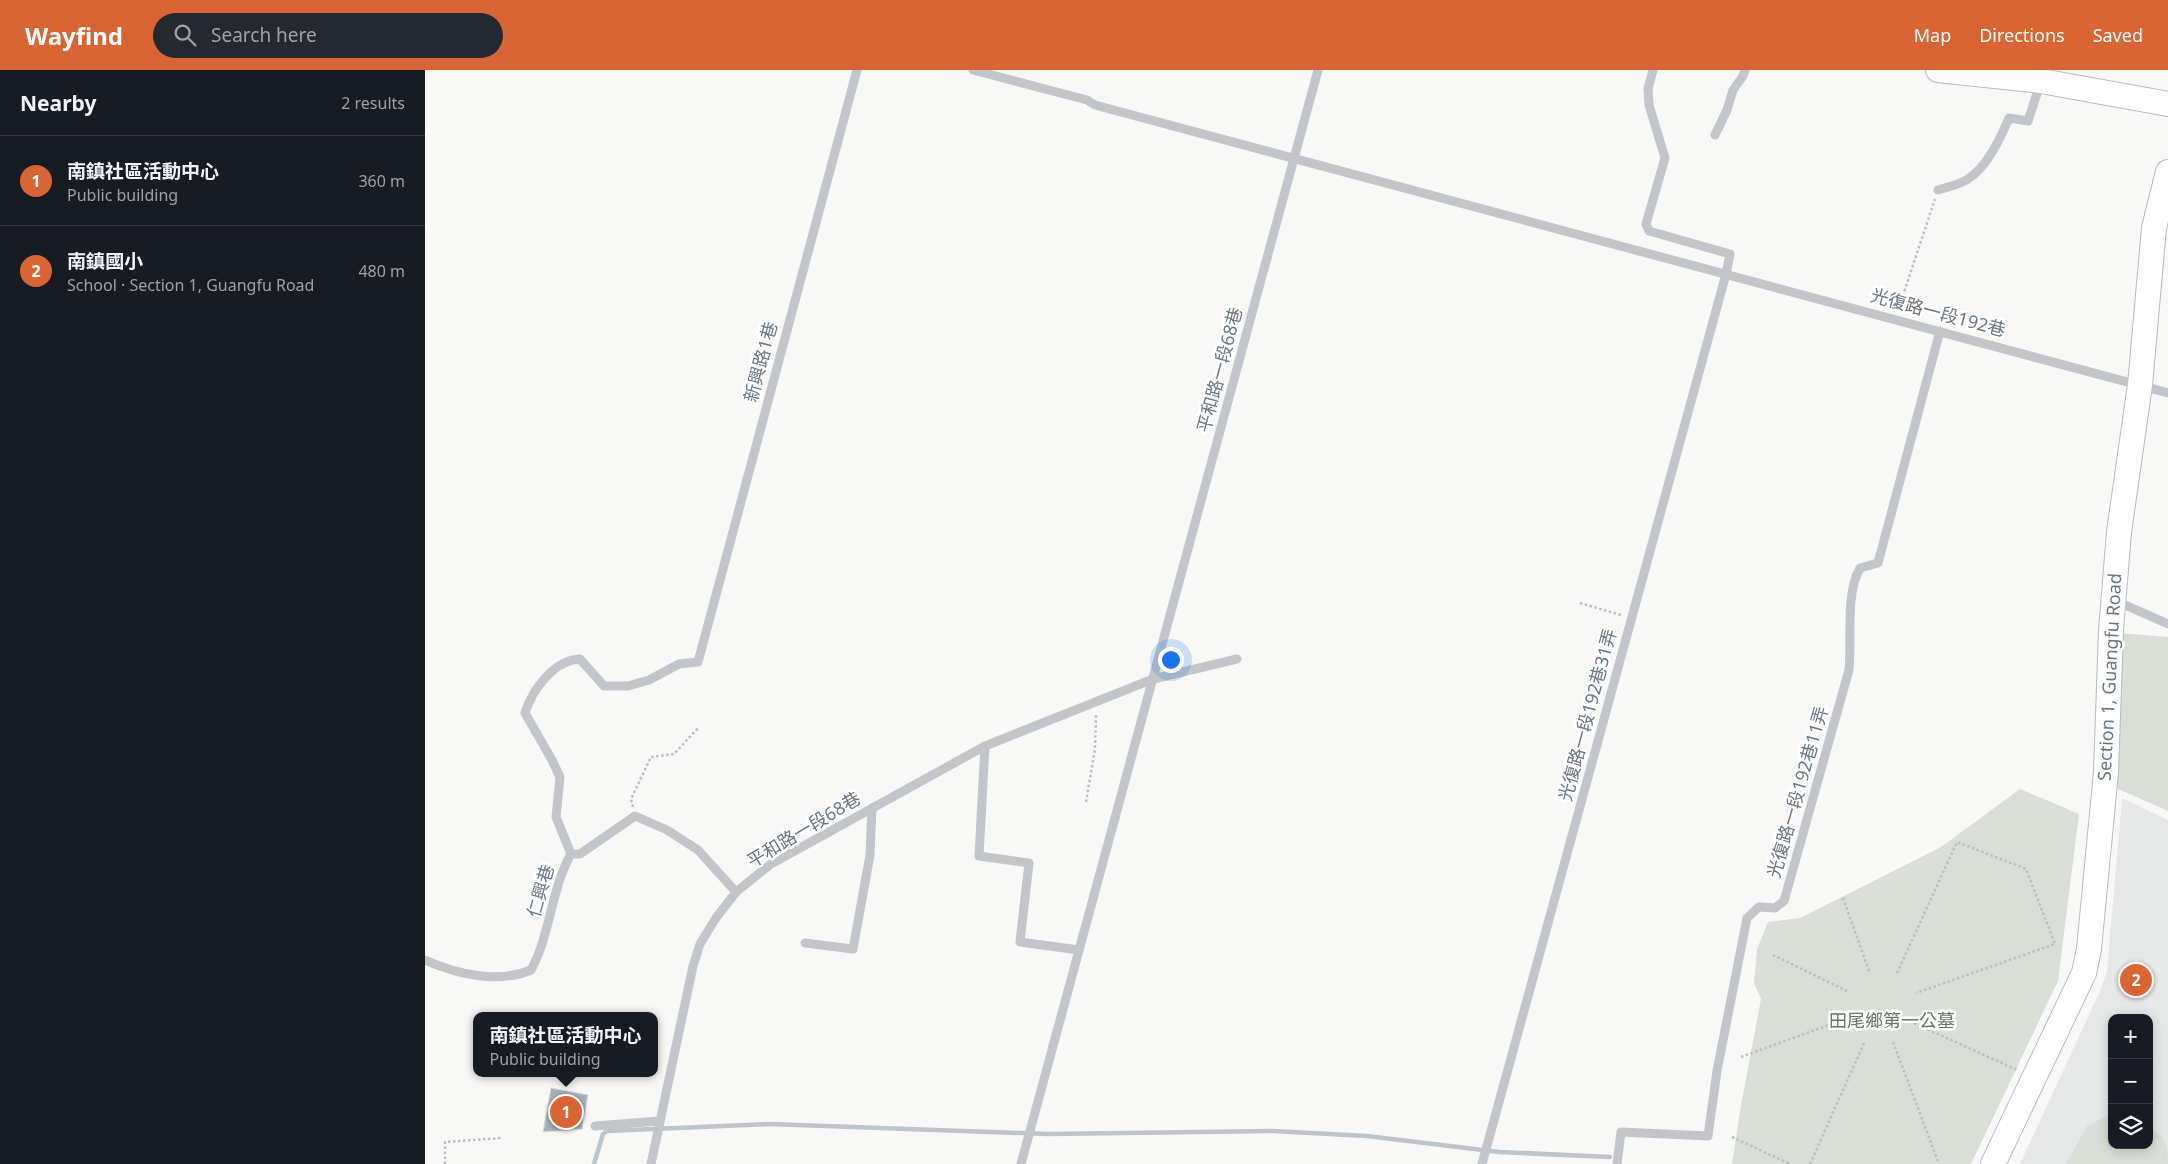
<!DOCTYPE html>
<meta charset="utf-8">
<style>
body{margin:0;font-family:"Noto Sans","Noto Sans TC",sans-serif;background:#242831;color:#f1f3f6}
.controls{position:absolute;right:15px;bottom:15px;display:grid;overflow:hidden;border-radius:10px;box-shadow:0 2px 12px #0003}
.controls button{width:45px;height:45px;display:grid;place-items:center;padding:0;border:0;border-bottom:1px solid #363941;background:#171b24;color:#f1f3f6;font:25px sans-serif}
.you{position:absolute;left:745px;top:589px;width:18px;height:18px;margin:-12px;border:4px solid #fff;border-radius:50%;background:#1a73e8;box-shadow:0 0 0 8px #1a73e833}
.badge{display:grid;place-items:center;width:32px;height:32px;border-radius:50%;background:#da6534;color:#fff;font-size:16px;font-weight:700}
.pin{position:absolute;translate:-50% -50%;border:2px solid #fff;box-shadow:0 1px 5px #0006}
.popup{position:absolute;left:48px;top:942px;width:185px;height:65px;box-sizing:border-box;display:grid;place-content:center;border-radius:10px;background:#171b24;filter:drop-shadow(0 1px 4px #0005);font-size:16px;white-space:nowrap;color:#9ea1a6}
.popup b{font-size:19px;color:#f1f3f6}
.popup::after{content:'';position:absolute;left:50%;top:100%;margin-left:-10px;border:10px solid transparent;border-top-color:#171b24}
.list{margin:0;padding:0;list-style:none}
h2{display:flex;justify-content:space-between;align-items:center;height:65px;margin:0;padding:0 20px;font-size:21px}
h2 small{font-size:16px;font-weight:400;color:#9ea1a6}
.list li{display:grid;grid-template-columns:32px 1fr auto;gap:15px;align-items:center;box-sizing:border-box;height:90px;padding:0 20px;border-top:1px solid #363941}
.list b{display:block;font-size:19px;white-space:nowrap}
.list p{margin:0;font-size:16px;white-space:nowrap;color:#9ea1a6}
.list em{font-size:16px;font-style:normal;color:#9ea1a6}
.icon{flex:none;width:28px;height:28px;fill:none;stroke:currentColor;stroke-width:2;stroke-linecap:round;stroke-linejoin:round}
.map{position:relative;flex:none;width:1743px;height:1094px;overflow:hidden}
header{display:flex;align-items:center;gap:30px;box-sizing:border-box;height:70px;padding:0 25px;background:#da6534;color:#fff}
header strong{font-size:24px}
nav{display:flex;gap:28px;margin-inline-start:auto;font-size:18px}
.search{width:350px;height:45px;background:#242831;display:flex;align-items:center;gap:12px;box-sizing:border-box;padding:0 18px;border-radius:28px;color:#9ea1a6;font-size:19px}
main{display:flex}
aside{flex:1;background:#171b24}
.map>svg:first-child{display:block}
</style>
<header>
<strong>Wayfind</strong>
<div class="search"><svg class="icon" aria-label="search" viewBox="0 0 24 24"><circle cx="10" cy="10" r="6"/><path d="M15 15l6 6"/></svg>Search here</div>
<nav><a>Map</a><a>Directions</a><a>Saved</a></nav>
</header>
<main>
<aside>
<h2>Nearby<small>2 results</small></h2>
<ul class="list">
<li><span class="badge">1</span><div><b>南鎮社區活動中心</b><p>Public building</p></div><em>360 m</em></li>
<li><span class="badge">2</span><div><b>南鎮國小</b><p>School · Section 1, Guangfu Road</p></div><em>480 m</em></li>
</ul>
</aside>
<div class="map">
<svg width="1743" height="1094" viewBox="0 0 1743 1094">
<rect width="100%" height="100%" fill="#f8f8f6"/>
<path fill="#e6e7e7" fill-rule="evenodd" d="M1697,728L1743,750V1094H1595L1676,919L1682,901ZM1687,948H1724V1075H1687Z"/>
<g fill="#d9dfd7">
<path d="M1694,563L1743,567V741L1691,718Z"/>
<path d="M1595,719L1654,744L1633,911L1546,1094H1307L1315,1041L1336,929L1329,913L1332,879L1343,852L1375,848L1516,777Z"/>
<path d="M1687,1043V1075H1724V1055C1740,1070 1743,1071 1743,1094H1641L1662,1056Z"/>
</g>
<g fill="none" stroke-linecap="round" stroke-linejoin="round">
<path stroke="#bcc5cb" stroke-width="4.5" d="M169,1094L178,1064L182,1061L345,1054L623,1064L848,1061L942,1066L1074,1082L1185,1087"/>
</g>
<path fill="#a9b0b6" stroke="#dadad8" d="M126,1018L163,1025L157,1059L118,1062Z"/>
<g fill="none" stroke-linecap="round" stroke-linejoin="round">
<g stroke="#b7bbbf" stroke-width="26">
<g id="secondary">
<path d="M1513,0L1616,11L1743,34"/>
<path d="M1568,1094L1659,903L1664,879L1681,702L1686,560L1694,462L1715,315L1729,158L1743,102"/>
</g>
</g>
<g stroke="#bcbec1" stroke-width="2.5" stroke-dasharray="2.5 2.5" stroke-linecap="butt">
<path d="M1473,240L1510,129"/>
<path d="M1155,533L1196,545"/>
<path d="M661,732L670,679L671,644"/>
<path d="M208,737L206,729L226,687L249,684L274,657"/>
<path d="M1418,828L1444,901"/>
<path d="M1348,885L1422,921"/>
<path d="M1472,903L1532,772L1601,799L1630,874L1491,923"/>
<path d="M1489,953L1592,1000"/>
<path d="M1468,972L1514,1094"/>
<path d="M1316,987L1420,949"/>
<path d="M1307,1067L1365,1094"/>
<path d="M20,1094V1072L76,1068"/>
<path d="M1385,1094L1440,971"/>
</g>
<g stroke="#c2c5c9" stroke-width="9">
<path d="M548,0L662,30L670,35C1028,131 1386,226 1743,323"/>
<path d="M1290,65L1302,40L1308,20L1318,6L1320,0"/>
<path d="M1513,120C1522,117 1534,115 1543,109C1562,97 1575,69 1584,48L1603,51L1616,11"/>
<path d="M1691,531L1743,554"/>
<path d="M560,676L554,786L604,793L595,872L654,880"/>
<path d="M146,784L131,747L135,707L127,690L100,643C107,620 129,590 155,589L179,616H203L224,610L254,594L273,592L432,0"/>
<path d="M380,873L428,879L445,785L447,738"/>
<path d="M0,890C32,904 73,914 106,900C126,863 126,819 146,784H155L210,746L242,760L273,780L311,822"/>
<path d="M170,1056L234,1051"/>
<path d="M226,1094L268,896L275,874L291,848L311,822L346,794L560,676L728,609L812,589"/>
<path d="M596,1094L893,0"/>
<path d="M1057,1094L1301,204L1305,184L1224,161L1221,154L1240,88L1224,35L1223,19L1228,0"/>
<path d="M1192,1094L1196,1062L1283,1066L1292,1001L1322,848L1334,837L1350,838L1359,831L1424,600C1427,570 1420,524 1435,498L1453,493L1515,261"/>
</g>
<use href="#secondary" stroke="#fff" stroke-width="24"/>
</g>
<g text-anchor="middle" stroke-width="5" stroke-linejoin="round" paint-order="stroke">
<g font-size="18" fill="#697785" stroke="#fff">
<text transform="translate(1513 243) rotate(15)" y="6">光復路一段192巷</text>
<text transform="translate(336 292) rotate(-75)" y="6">新興路1巷</text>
<text transform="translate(795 300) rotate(-75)" y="6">平和路一段68巷</text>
<text transform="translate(1685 607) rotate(-87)" y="6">Section 1, Guangfu Road</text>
<text transform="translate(1163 645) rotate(-75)" y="6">光復路一段192巷31弄</text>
<text transform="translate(1373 722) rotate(-74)" y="6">光復路一段192巷11弄</text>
<text transform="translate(379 760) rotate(-31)" y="6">平和路一段68巷</text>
<text transform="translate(116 821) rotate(-74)" y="6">仁興巷</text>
</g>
<g font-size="18" fill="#667763" stroke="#fff">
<text x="1467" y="957">田尾鄉第一公墓</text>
</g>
</g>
</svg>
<div class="controls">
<button>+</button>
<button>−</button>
<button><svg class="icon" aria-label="layers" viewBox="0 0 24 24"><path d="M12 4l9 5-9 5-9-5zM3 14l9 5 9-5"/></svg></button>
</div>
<div class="you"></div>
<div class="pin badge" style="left:141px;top:1042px">1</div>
<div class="popup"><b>南鎮社區活動中心</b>Public building</div>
<div class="pin badge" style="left:1711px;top:910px">2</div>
</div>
</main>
